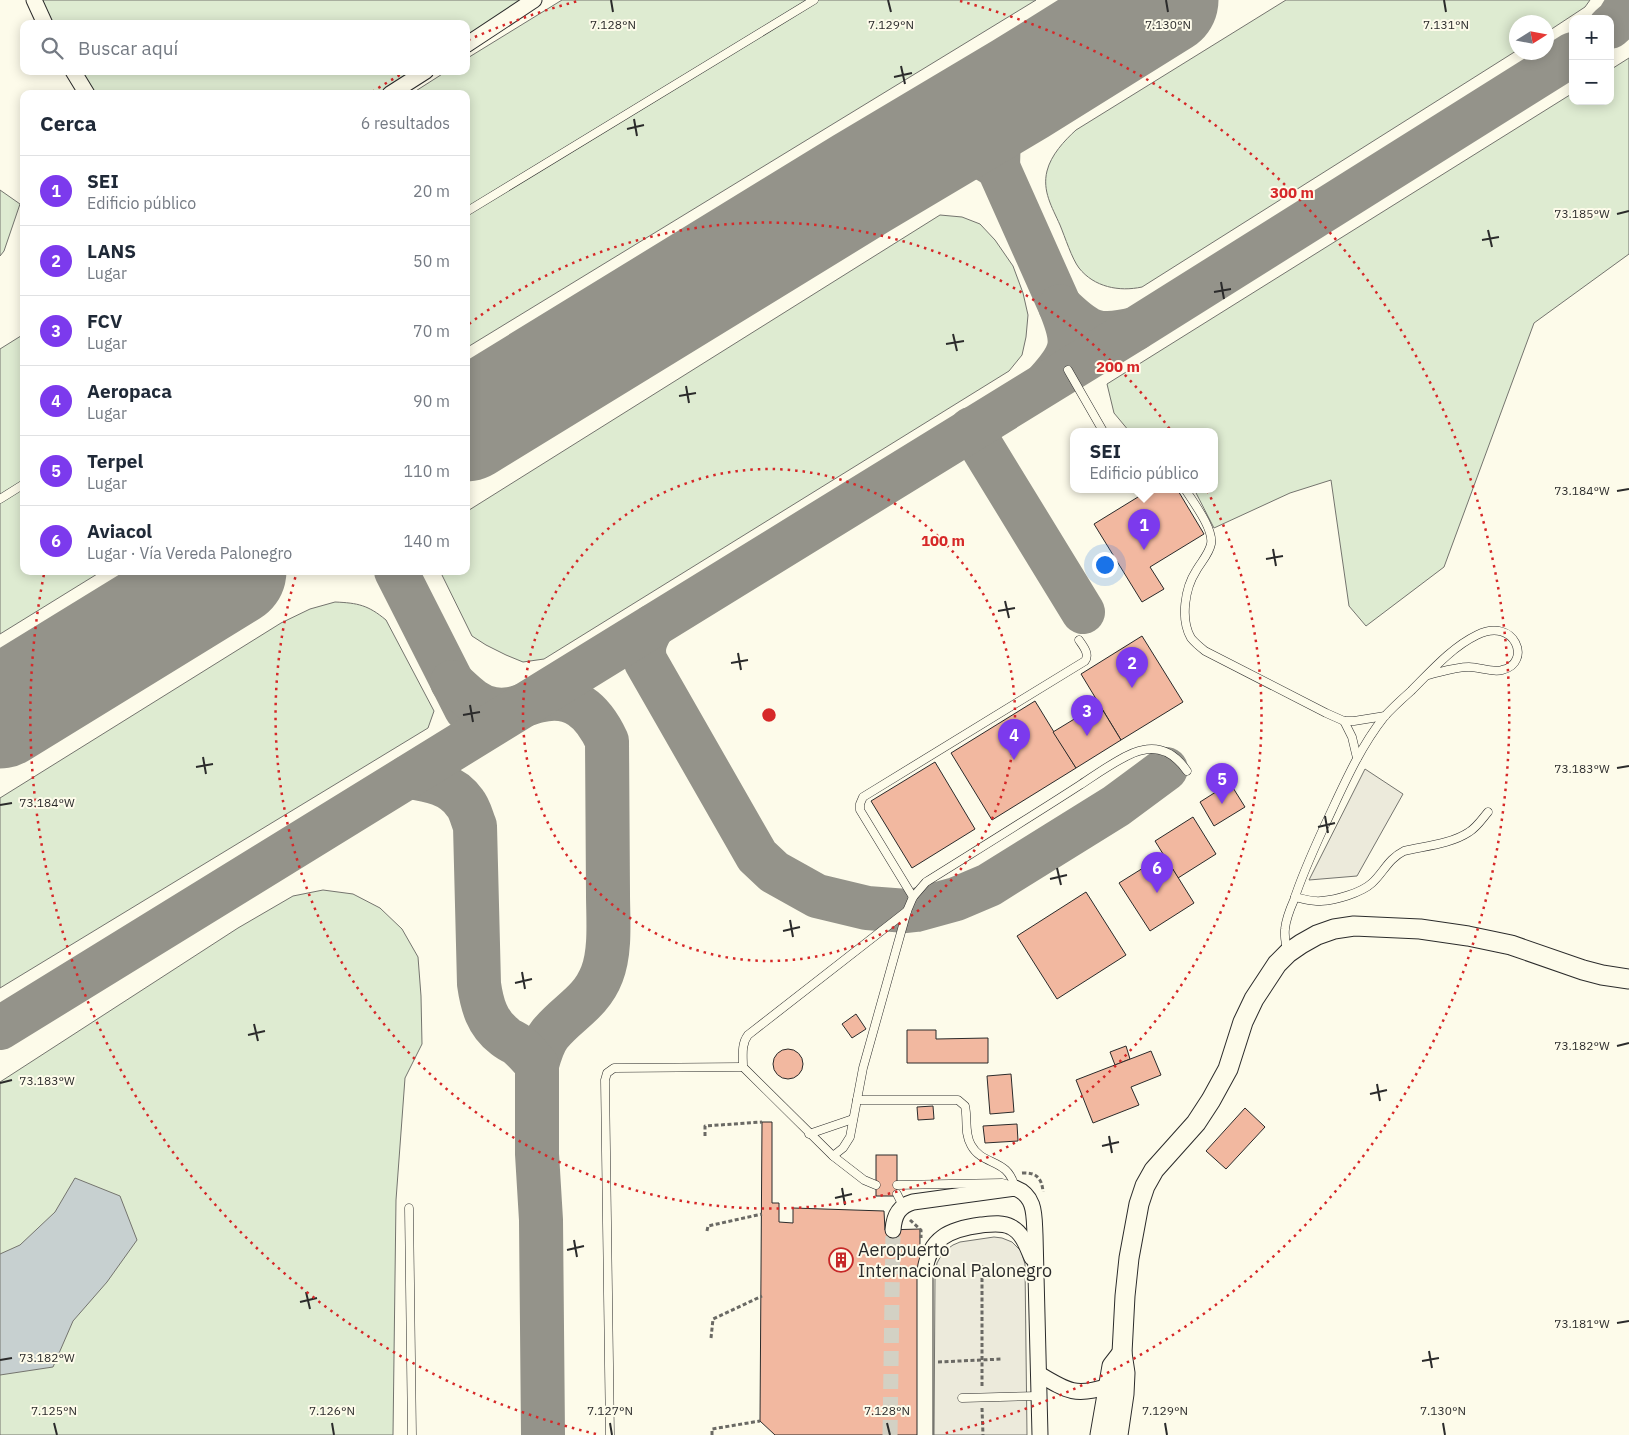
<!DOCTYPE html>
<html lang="es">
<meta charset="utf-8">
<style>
body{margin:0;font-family:"IBM Plex Sans",sans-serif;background:#f2f2f3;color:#1f2937}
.controls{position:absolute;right:15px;top:15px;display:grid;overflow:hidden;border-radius:10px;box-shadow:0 2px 12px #0003}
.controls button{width:45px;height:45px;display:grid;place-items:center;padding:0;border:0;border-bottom:1px solid #e0e1e3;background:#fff;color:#1f2937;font:25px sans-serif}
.compass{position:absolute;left:1509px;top:15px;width:45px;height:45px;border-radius:50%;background:#fff;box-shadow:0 2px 12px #0003;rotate:79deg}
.you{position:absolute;left:1104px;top:564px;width:18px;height:18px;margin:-12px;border:4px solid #fff;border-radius:50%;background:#1a73e8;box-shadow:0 0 0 8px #1a73e833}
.badge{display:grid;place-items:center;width:32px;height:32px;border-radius:50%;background:#7c3aed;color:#fff;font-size:16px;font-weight:700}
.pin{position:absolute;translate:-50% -41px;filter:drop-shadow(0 1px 2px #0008)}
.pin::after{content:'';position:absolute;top:26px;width:18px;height:15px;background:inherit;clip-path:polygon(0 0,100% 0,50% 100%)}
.popup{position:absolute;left:1070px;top:428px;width:148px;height:65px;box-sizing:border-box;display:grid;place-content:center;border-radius:10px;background:#fff;filter:drop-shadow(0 1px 4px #0005);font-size:16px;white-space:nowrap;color:#747a83}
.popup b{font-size:19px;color:#1f2937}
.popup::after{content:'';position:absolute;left:50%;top:100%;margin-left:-10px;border:10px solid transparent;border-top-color:#fff}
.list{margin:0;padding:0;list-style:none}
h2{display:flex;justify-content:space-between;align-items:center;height:65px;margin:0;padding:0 20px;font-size:21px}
h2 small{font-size:16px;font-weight:400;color:#747a83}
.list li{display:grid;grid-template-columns:32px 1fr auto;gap:15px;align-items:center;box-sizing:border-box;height:70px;padding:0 20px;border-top:1px solid #e0e1e3}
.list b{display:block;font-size:19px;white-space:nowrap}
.list p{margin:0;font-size:16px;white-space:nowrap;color:#747a83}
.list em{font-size:16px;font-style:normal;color:#747a83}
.icon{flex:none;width:28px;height:28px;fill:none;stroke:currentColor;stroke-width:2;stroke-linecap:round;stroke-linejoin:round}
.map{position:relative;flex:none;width:1629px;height:1435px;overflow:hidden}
.search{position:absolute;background:#fff;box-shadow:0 2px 12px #0003;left:20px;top:20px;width:450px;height:55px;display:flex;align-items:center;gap:12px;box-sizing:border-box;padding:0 18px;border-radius:10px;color:#747a83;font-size:19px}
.panel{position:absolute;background:#fff;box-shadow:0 2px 12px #0003;left:20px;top:90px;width:450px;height:485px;border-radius:10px}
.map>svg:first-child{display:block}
</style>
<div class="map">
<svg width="1629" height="1435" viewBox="0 0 1629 1435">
<rect width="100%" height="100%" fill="#fdfbea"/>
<g fill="#deebd1" stroke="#74746e">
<path d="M34,0H534L466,45V24H45Z"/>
<path d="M562,0H1036L466,348V94H411L447,71H466V59Z"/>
<path d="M1286,0H1590L1585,7L1547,32L1546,22H1516V51L1142,287C1119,292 1094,287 1079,268C1072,259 1065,237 1060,225C1052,207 1042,191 1047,171C1051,155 1064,141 1076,130Z"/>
<path d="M1629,58V254L1534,323L1444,567L1366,626L1349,606L1331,480L1290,493L1214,528L1194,489H1214V431H1129L1114,413L1107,384L1573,93V101H1610V70Z"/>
<path d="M73,71H426L390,94H87Z"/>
<path d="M0,190L20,204L4,251L0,256Z"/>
<path d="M940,215L962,217L980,224L995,240L1013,266L1023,293L1028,315L1026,337L1022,355L1009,371L544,659L523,662L506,655L486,645L472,636L440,571H466V512Z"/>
<path d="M24,334V571H102L0,634V349Z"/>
<path d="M335,602C358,603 368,605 386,620L434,711L428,728L0,988V798L281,623L310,609Z"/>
<path d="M323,890L353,894L380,908L402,929L418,957L421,996L422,1044L405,1078L396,1200L393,1435H0V1082L238,928L293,896Z"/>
</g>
<g fill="#eceadb" stroke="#74746e">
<path d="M1365,769L1403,794L1357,876L1309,880Z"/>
<path d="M994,1237L1002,1238L1012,1242L1021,1251L1025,1264L1027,1435H934L935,1275L937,1263L943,1252L953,1245L960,1242Z"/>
</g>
<path fill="#c7d0d0" stroke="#74746e" d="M75,1178L120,1196L137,1240L107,1282L73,1321L53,1367L0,1375V1254L20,1245L55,1212Z"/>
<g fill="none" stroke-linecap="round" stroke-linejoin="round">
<g stroke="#94938a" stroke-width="44">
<path d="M1610,27L1618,20L1629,2"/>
<path d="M921,148C954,140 971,150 998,167L999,131L1003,114L1020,89"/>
<path d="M998,167L1060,306"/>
<path d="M1047,382C1074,352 1075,343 1060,306C1088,333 1097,338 1135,329"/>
<path d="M971,429L1083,612"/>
<path d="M396,571L466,709"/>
<path d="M653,626C646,638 641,648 646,662L757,856L774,872L817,896L867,908L907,911L916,910L956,899L989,885L1116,806L1166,769"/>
<path d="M452,682C465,694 476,706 493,709C511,712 522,705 538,701C573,692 593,711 607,741C607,792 608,843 608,894C608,918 611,951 602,974C591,1003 568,1012 550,1034C543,1043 540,1054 537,1065"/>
<path d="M408,777C430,780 452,784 465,803C470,809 472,819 475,826L479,984C482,1005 487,1023 504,1036C508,1040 514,1042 518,1045C525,1051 531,1058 537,1065V1154L541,1220L543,1435"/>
<path d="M0,1028L1135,329L1573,54"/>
</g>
<g stroke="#94938a" stroke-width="111">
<path d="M466,426L862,183L1020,89L1163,0"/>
<path d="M0,713L231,571"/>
</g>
</g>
<g fill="#f2b8a0" stroke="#2b2b2b">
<path d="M1151,489H1177L1204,534L1150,567L1164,589L1142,602L1094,524Z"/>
<path d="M1142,636L1183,702L1121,740L1081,674Z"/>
<path d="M1035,701L1076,768L992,820L951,753Z"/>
<path d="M1099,704L1121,740L1076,768L1053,732Z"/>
<path d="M935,762L975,829L912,868L871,801Z"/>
<path d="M1230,783L1245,807L1214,826L1200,802Z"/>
<path d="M1193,817L1216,854L1178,878L1155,841Z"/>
<path d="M1164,855L1194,903L1150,931L1119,883Z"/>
<path d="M1086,892L1126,955L1057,999L1017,936Z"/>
<path d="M856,1014L866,1029L852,1038L842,1024Z"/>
<path d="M907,1030H936V1039L988,1038V1063H907Z"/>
<path d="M1126,1046L1130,1059L1115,1065L1110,1052Z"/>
<circle cx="788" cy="1064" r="15"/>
<path d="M1151,1051L1161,1075L1131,1087L1139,1105L1093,1123L1076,1080Z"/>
<path d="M1011,1074L1014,1112L990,1114L987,1076Z"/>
<path d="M933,1106L934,1119L918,1120L917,1107Z"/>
<path d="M1245,1108L1265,1127L1226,1169L1206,1151Z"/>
<path d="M762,1122H772V1203H779V1222L793,1223V1208L884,1211L885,1230L920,1229L919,1435H775L760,1421Z"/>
<path d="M1017,1124L1018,1141L985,1143L983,1126Z"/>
<rect x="876" y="1155" width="21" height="41"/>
</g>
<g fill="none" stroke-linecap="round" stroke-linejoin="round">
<path stroke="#d3d1c4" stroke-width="15" stroke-dasharray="15 8" stroke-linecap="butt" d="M890,1435L893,1230"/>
<g stroke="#2b2b2b" stroke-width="9">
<g id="service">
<path d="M466,212L814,0"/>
<path d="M1068,370L1103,431"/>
<path d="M1185,489C1193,502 1214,529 1211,544C1209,554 1201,562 1196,571C1185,588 1180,619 1191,638C1195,643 1200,647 1205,651L1326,713L1344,721H1354L1385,716"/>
<path d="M0,499L24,484"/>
<path d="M1344,721L1352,737L1357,758"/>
<path d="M913,897L860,810V804L863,797L1085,661C1090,654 1083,646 1079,640"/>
<path d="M1295,897C1303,899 1312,902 1321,901C1336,900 1361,893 1372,883C1384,872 1388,859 1404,851C1425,846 1451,844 1469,832C1477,827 1482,819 1488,812"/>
<path d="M1287,951C1286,944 1284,937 1285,929C1286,919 1290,909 1294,900C1302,875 1313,851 1324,827C1342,789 1358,750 1384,717C1392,708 1402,699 1411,691C1431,671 1452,647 1477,635C1515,616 1533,663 1502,670C1492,673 1480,667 1469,667C1455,667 1441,672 1428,675"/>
<path d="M857,1100H958L965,1106C968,1119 964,1133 971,1145C983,1167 1008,1157 1015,1188"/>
<path d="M809,1134L853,1119"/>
<path d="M833,1156L843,1148L850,1137L863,1068L907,911L913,897L926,882C977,850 1029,818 1080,785C1094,776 1127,752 1143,750C1162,746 1176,755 1187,771"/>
<path d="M876,1185L864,1180L833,1156L743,1067C743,1056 741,1044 748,1035L907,911"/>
<path d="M897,1185L1002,1183L1006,1184"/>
<path d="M897,1194L903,1206"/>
<path d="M409,1208L412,1435"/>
<path d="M962,1398L1039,1396"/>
<path d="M610,1435L605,1080L607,1073L614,1068L743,1067"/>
</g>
</g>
<g stroke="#2b2b2b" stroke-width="17">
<g id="minor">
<path d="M34,0L45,24"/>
<path d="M466,45L534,0"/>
<path d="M73,71L87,94"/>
<path d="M390,94L426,71"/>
<path d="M893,1230C894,1215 899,1206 913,1202L1015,1188C1036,1196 1034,1216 1035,1235L1040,1435"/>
<path d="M1039,1374C1067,1391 1076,1397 1108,1386"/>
<path d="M925,1435V1271C929,1238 950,1229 981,1225C991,1224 1002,1222 1011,1227C1023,1233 1027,1247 1032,1258"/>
</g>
</g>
<g stroke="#2b2b2b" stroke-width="21">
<g id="tertiary">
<path d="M1100,1435L1112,1366L1122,1353"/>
<path d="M1118,1435L1124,1394L1125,1373L1122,1353L1125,1296L1129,1258L1139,1204L1145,1186L1154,1170L1196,1123L1211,1100L1228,1069L1243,1022L1254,999L1277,964L1288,953L1301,944L1317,935L1334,929L1354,926L1420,929L1468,936L1511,945L1583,970L1602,975L1629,979"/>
</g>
</g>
<g stroke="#6a6964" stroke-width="3" stroke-dasharray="4 2.5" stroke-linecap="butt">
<path d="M705,1136V1126L762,1122"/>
<path d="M1022,1173C1036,1172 1042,1178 1043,1192"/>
<path d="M910,1220L921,1230V1238"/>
<path d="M707,1231L708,1226L762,1214"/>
<path d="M982,1265V1387"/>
<path d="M711,1338L713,1319L762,1296"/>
<path d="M938,1362L1002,1359"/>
<path d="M982,1408L983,1435"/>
<path d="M712,1435V1429L760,1421"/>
</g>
<use href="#service" stroke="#fdfbea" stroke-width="8"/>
<use href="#minor" stroke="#fdfbea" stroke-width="15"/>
<use href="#tertiary" stroke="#fdfbea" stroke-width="19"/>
</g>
<path fill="none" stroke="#2b2b2b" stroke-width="2" d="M611,0L613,12M888,0L891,12M1166,0L1168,12M1444,0L1446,12M901,66L905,84M894,77L912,73M634,119L637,136M627,129L644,125M1617,214L1629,211M1488,230L1492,247M1482,240L1499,237M1221,282L1224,299M1214,292L1231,289M953,334L957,351M946,344L964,341M686,386L689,403M679,396L696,393M1617,491L1629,489M1273,549L1276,566M1266,559L1283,556M1005,601L1009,618M998,611L1015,608M738,653L741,670M731,663L748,660M470,705L473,722M463,715L480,712M203,757L206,774M196,767L213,764M1617,768L1629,766M0,805L12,803M1325,816L1328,833M1318,827L1335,823M1057,868L1061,885M1050,879L1067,875M790,920L793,937M783,931L800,927M522,972L525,989M515,983L532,979M254,1024L258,1041M248,1035L265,1031M1617,1046L1629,1043M0,1083L12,1080M1377,1084L1380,1101M1370,1094L1387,1090M1109,1136L1112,1153M1102,1146L1119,1142M842,1188L845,1205M835,1198L852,1194M574,1240L577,1257M567,1250L584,1246M306,1292L310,1309M300,1302L317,1298M1617,1323L1629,1321M1429,1351L1432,1368M0,1360L12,1358M1422,1361L1439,1358M54,1423L57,1435M332,1423L334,1435M610,1423L612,1435M887,1423L890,1435M1165,1423L1167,1435M1443,1423L1445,1435"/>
<g fill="none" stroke="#d62828" stroke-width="2.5" stroke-dasharray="2.5 5">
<circle cx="769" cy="715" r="246"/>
<path d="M469 324A493 493 0 1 1 296 575"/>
<path d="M596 1434A739 739 0 0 1 44 574M372 92A739 739 0 0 1 405 72M468 40A739 739 0 0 1 578 1M960 1A739 739 0 0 1 942 1434"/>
</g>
<defs>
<g id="building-ring" transform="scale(1.25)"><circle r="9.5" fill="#fdfbea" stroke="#c62828" stroke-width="1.5"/><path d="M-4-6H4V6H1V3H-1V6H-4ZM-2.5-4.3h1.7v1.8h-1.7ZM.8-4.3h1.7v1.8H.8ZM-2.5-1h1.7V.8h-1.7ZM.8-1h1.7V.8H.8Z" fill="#c62828"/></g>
</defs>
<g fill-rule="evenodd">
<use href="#building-ring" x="841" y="1260"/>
</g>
<g text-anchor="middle" stroke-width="4" stroke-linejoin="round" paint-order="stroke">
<g font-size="18" fill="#2b2b2b" stroke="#fdfbea" text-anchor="start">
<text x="858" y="1256">Aeropuerto<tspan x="858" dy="21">Internacional Palonegro</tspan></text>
</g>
</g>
<g font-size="12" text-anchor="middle" fill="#2b2b2b" stroke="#fdfbea" stroke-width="4" stroke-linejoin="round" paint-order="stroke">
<text x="613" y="29">7.128°N</text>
<text x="891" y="29">7.129°N</text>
<text x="1168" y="29">7.130°N</text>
<text x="1446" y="29">7.131°N</text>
<text x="1582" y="218">73.185°W</text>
<text x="1582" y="495">73.184°W</text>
<text x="1582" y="773">73.183°W</text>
<text x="47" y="807">73.184°W</text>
<text x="1582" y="1050">73.182°W</text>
<text x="47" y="1085">73.183°W</text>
<text x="1582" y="1328">73.181°W</text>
<text x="47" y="1362">73.182°W</text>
<text x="54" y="1415">7.125°N</text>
<text x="332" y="1415">7.126°N</text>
<text x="610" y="1415">7.127°N</text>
<text x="887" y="1415">7.128°N</text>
<text x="1165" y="1415">7.129°N</text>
<text x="1443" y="1415">7.130°N</text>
</g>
<circle cx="769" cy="715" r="8" fill="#d62828" stroke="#fdfbea" stroke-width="2.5"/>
<g font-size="15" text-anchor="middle" font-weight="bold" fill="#d62828" stroke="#fdfbea" stroke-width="4" stroke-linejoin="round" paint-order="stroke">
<text x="1292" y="198">300 m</text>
<text x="1118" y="372">200 m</text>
<text x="943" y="546">100 m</text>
</g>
</svg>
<div class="controls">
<button>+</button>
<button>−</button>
</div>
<svg class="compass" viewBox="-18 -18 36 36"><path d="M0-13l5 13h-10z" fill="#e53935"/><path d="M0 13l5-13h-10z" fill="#747a83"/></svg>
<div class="you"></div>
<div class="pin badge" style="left:1144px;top:550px">1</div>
<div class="popup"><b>SEI</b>Edificio público</div>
<div class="pin badge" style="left:1132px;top:688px">2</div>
<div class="pin badge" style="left:1087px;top:736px">3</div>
<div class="pin badge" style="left:1014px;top:760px">4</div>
<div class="pin badge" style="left:1222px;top:804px">5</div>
<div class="pin badge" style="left:1157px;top:893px">6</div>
<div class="search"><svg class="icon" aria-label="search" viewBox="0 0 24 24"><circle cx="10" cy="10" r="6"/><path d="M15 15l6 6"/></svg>Buscar aquí</div>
<section class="panel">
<h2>Cerca<small>6 resultados</small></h2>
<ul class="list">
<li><span class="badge">1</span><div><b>SEI</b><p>Edificio público</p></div><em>20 m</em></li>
<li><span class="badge">2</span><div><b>LANS</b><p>Lugar</p></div><em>50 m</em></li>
<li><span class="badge">3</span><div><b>FCV</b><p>Lugar</p></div><em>70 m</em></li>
<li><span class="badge">4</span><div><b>Aeropaca</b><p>Lugar</p></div><em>90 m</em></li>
<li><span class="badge">5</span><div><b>Terpel</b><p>Lugar</p></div><em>110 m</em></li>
<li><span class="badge">6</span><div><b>Aviacol</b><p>Lugar · Vía Vereda Palonegro</p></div><em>140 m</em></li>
</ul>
</section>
</div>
